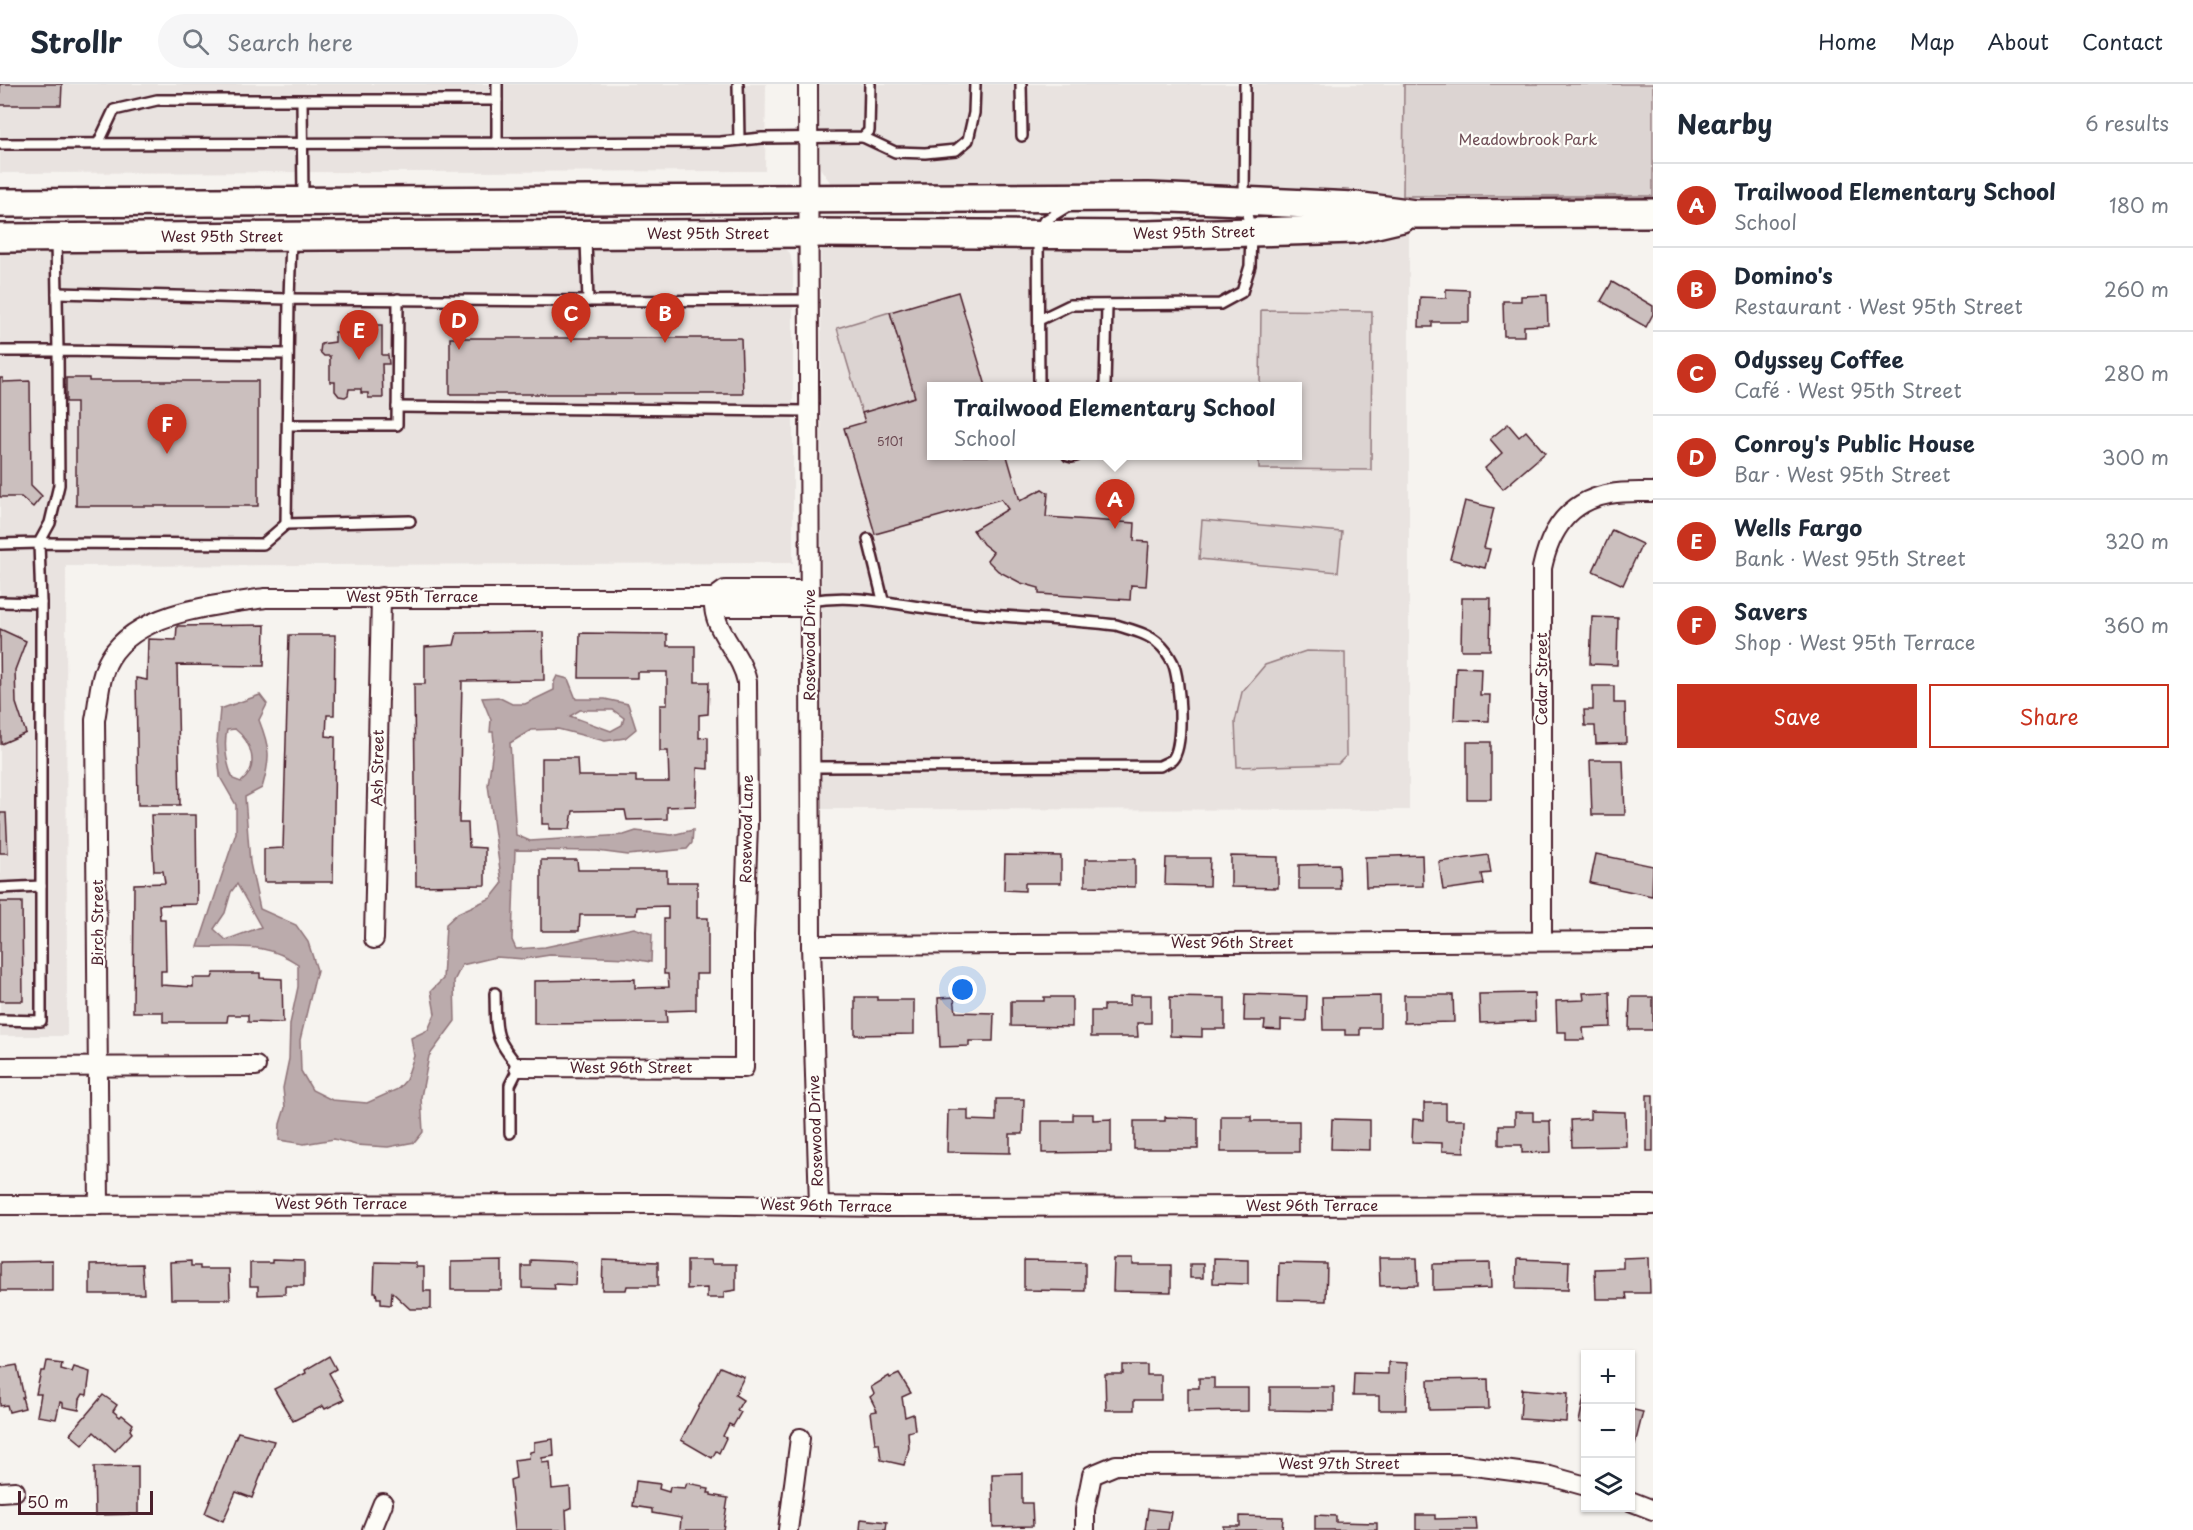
<!DOCTYPE html>
<meta charset="utf-8">
<style>
body{margin:0;font-family:"Playpen Sans",sans-serif;background:#f6f6f7;color:#1f2937}
.controls{position:absolute;right:18px;bottom:18px;display:grid;overflow:hidden;border-radius:0px;box-shadow:0 2px 4px #0004}
.controls button{width:54px;height:54px;display:grid;place-items:center;padding:0;border:0;border-bottom:2px solid #e0e1e3;background:#fff;color:#1f2937;font:30px sans-serif}
.scale{position:absolute;left:18px;bottom:15px;width:135px;box-sizing:border-box;padding-left:6px;border:3px solid #4a1f2b;border-top:0;font-size:16px;line-height:21px;white-space:nowrap;color:#4a1f2b;-webkit-text-stroke:4px #fdfcf7;paint-order:stroke}
.you{position:absolute;left:963px;top:906px;width:21px;height:21px;margin:-15px;border:4px solid #fff;border-radius:50%;background:#1a73e8;box-shadow:0 0 0 9px #1a73e833}
.badge{display:grid;place-items:center;width:39px;height:39px;border-radius:50%;background:#c8321e;color:#fff;font-size:20px;font-weight:700}
.pin{position:absolute;translate:-50% -50px;filter:drop-shadow(0 2px 3px #0008)}
.pin::after{content:'';position:absolute;top:32px;width:21px;height:18px;background:inherit;clip-path:polygon(0 0,100% 0,50% 100%)}
.popup{position:absolute;left:927px;top:298px;width:375px;height:78px;box-sizing:border-box;display:grid;place-content:center;border-radius:0px;background:#fff;filter:drop-shadow(0 2px 4px #0005);font-size:20px;white-space:nowrap;color:#747a83}
.popup b{font-size:22px;color:#1f2937}
.popup::after{content:'';position:absolute;left:50%;top:100%;margin-left:-12px;border:12px solid transparent;border-top-color:#fff}
.list{margin:0;padding:0;list-style:none}
h2{display:flex;justify-content:space-between;align-items:center;height:78px;margin:0;padding:0 24px;font-size:26px}
h2 small{font-size:20px;font-weight:400;color:#747a83}
.list li{display:grid;grid-template-columns:39px 1fr auto;gap:18px;align-items:center;box-sizing:border-box;height:84px;padding:0 24px;border-top:2px solid #e0e1e3}
.list b{display:block;font-size:22px;white-space:nowrap}
.list p{margin:0;font-size:20px;white-space:nowrap;color:#747a83}
.list em{font-size:20px;font-style:normal;color:#747a83}
.actions{display:flex;gap:12px;padding:18px 24px}
.actions a{flex:1;padding:14px 0;border:2px solid #c8321e;border-radius:0px;text-align:center;font-size:21px;color:#c8321e}
.actions .main{background:#c8321e;color:#fff}
.icon{flex:none;width:33px;height:33px;fill:none;stroke:currentColor;stroke-width:2;stroke-linecap:round;stroke-linejoin:round}
.map{position:relative;flex:none;width:1653px;height:1446px;overflow:hidden}
header{display:flex;align-items:center;gap:36px;box-sizing:border-box;height:84px;padding:0 30px;background:#fff;border-bottom:2px solid #e0e1e3}
header strong{font-size:28px}
nav{display:flex;gap:33px;margin-inline-start:auto;font-size:21px}
.search{width:420px;height:54px;background:#f6f6f7;display:flex;align-items:center;gap:15px;box-sizing:border-box;padding:0 21px;border-radius:33px;color:#747a83;font-size:22px}
main{display:flex}
aside{flex:1;background:#fff}
.map>svg:first-child{display:block}
</style>
<header>
<strong>Strollr</strong>
<div class="search"><svg class="icon" aria-label="search" viewBox="0 0 24 24"><circle cx="10" cy="10" r="6"/><path d="M15 15l6 6"/></svg>Search here</div>
<nav><a>Home</a><a>Map</a><a>About</a><a>Contact</a></nav>
</header>
<main>
<div class="map">
<svg width="1653" height="1446" viewBox="0 0 1653 1446">
<rect width="100%" height="100%" fill="#f6f3ef"/>
<filter id="ink" filterUnits="userSpaceOnUse"><feTurbulence type="fractalNoise" baseFrequency=".0167" numOctaves="2"/><feDisplacementMap in="SourceGraphic" scale="12" xChannelSelector="R" yChannelSelector="G"/><feConvolveMatrix kernelMatrix="1 2 1 2 8 2 1 2 1" color-interpolation-filters="sRGB"/></filter>
<g filter="url(#ink)">
<g fill="#e9e3e0" fill-rule="evenodd">
<path d="M0,0H766L765,87L0,89Z"/>
<path d="M819,0H1404L1403,112L839,103L832,101L820,84Z"/>
<path d="M1409,145V726L822,725L821,165L826,158ZM932,302H1298V372H932Z"/>
<path d="M781,160L790,169L793,185V479L66,482L67,952H0V169H271L321,163Z"/>
</g>
<g fill="#dcd4d2" stroke="#937a7e" stroke-width="1.5">
<path d="M1404,0H1653V112H1403Z"/>
<path d="M1261,226L1372,227L1371,386L1259,385V372H1298V302H1260Z"/>
<path d="M890,228L915,313L862,329L837,244Z"/>
<path d="M1202,436L1342,448L1338,488L1199,475Z"/>
<path d="M1306,567L1345,568L1346,672L1338,680L1237,683L1235,638L1242,608L1265,581Z"/>
</g>
<path fill="#bbabac" stroke="#8e7378" stroke-width="1.5" fill-rule="evenodd" d="M557,592L568,595L576,615H605L628,620L636,645L625,654L605,657L558,645L531,646L510,659L516,751L530,757L624,751L636,747L672,751L693,746L692,759L687,765L628,771L597,767L515,766L512,856L516,865L545,863L634,844L652,850L651,878L628,874L550,871L524,875L496,873L462,881L454,897L455,937L429,972L421,1013L423,1048L415,1058L388,1063L356,1061L334,1055L304,1060L279,1056L280,1040L285,1024L283,1004L289,975L290,940L298,903V880C263,856 238,865 198,863L236,749V721L220,693L217,658L220,625L260,611L267,620L259,636C270,664 271,674 262,704L245,713L250,779L260,825L296,841L308,858L317,886L300,956L301,987L312,1006L332,1016L367,1019L398,1005L406,996L414,972L411,954L428,946L435,930L431,907L443,895L446,840L458,829L491,814L502,800L488,701L494,658L493,648H490L491,636L482,614L498,613L512,620H525L554,606V598ZM580,626H613L624,634L622,641L611,647L570,632ZM235,645C252,658 260,684 241,698L233,695C227,680 223,663 227,646ZM237,800L261,843L226,856L214,845L225,829L231,808Z"/>
<g fill="#cbbfbe" stroke="#4a1f2b" stroke-width="1.5">
<path d="M0,0H62L61,21H0Z"/>
<path d="M1612,198L1653,222V230L1646,243L1601,217Z"/>
<path d="M1446,205L1469,206V238H1432V243H1419L1420,213L1446,214Z"/>
<path d="M958,208L986,302H932V372H1007L1020,417L1042,405L1048,409L1046,433L1135,439L1134,457L1149,458L1146,502L1131,501L1130,516L1039,510V504L1021,499L998,487L987,476L993,468L983,460L973,446L1008,425L1001,415L875,450L844,344L865,338L862,329L915,313L890,228Z"/>
<path d="M1547,211L1548,241L1524,242V252H1504L1503,217H1521V212Z"/>
<path d="M361,241H382V271H388L389,280H382L383,314H368V309H361V305H349L348,311L345,313L339,312L335,307V298H330V272H324L320,268L321,260L335,258V248H361Z"/>
<path d="M450,254H741L743,310H450Z"/>
<path d="M0,294H3V298L30,297L31,401L42,412L33,423L21,413H0Z"/>
<path d="M66,294H89V297H258V422H76V318H66Z"/>
<path d="M1508,340L1519,353L1526,347L1545,369L1503,405L1485,384L1502,369L1490,355Z"/>
<path d="M1465,417L1494,424L1484,464L1490,465L1485,484L1450,475Z"/>
<path d="M1612,446L1642,460L1623,501L1593,487Z"/>
<path d="M1462,514H1491L1490,566H1461Z"/>
<path d="M1592,533L1618,534L1617,581L1590,580Z"/>
<path d="M265,541L264,582L177,581L180,721H138L136,594L147,596L148,555L176,556L177,542Z"/>
<path d="M0,545L26,557L15,586L16,619L26,649L1,660Z"/>
<path d="M543,548L544,596L462,597L459,739H468L469,763L485,764V801L416,802L414,600H425V563L454,561L457,549Z"/>
<path d="M580,549L667,550V562H695V598H709L708,630L699,631V654L708,653V685L697,684L696,722L667,723V735L627,736L625,726L573,727L570,745H549V740H542V674H577L578,692H636V698H669L668,667H660V621H667V588H637V594H579Z"/>
<path d="M289,551H335L334,631H327L326,652L335,653L333,798H264V765L283,764Z"/>
<path d="M1456,583L1481,584L1480,611H1490L1489,637L1454,636Z"/>
<path d="M1593,602H1614V619H1625L1626,659L1596,660L1595,642H1585L1584,626H1593Z"/>
<rect x="1467" y="658" width="24" height="57"/>
<path d="M1590,676H1623L1625,731H1592Z"/>
<path d="M0,729H6L8,769H0Z"/>
<path d="M151,731H196L197,820L159,821L160,835H165L166,887H161V901L193,903V894H212L214,889H260V894L282,895L283,939L248,938V931H228L227,938H163V928H133L134,800L165,799L163,787H154Z"/>
<path d="M1596,770L1653,782L1652,812L1590,799Z"/>
<path d="M1005,771L1061,772V799H1025V807L1004,806Z"/>
<path d="M1422,771L1423,802L1366,803L1365,773Z"/>
<path d="M1488,771L1491,789L1482,790L1484,800L1443,806L1439,778Z"/>
<path d="M1231,772L1278,773V804L1231,803Z"/>
<path d="M1166,774H1210L1209,802L1165,801Z"/>
<path d="M1085,775H1135V803L1085,802Z"/>
<path d="M541,776H577L578,786H667V798H697V834H708V890H696V926L666,927L667,939L534,940V897L635,895V904L669,903L668,890H664V835H668V822L637,823L636,831H580L579,847H541Z"/>
<path d="M1339,780L1340,805H1299V781Z"/>
<path d="M0,818H22L23,917H0Z"/>
<path d="M1610,908L1611,943L1583,944L1584,956H1566V948H1557L1556,917L1584,916L1583,909Z"/>
<path d="M1534,909L1535,937L1480,939L1479,910Z"/>
<path d="M1245,910L1307,912L1306,937L1281,936V946L1264,945L1265,937H1244Z"/>
<path d="M1130,911H1151V939H1137L1138,953H1091V927H1104V921H1130Z"/>
<path d="M1404,911H1453L1454,938L1404,939Z"/>
<path d="M1380,912V944H1360V951H1345V946H1323L1322,913Z"/>
<path d="M855,913H877V916H914V950L855,951Z"/>
<path d="M954,913L956,928L994,929L993,957H969V962L940,963L938,914Z"/>
<path d="M1044,913H1072V943L1011,942V917H1044Z"/>
<path d="M1170,913L1225,914V945H1202V953L1170,952Z"/>
<path d="M1630,913H1653V946H1629Z"/>
<rect x="1647" y="1011" width="6" height="56"/>
<path d="M996,1015H1024L1023,1050H1010V1069L947,1068L948,1026H968V1036L996,1037Z"/>
<path d="M1424,1019H1446V1036H1465L1464,1068L1442,1067V1059L1412,1058L1413,1035L1424,1036Z"/>
<path d="M1590,1027L1625,1028L1626,1062L1572,1063L1571,1036L1590,1035Z"/>
<path d="M1515,1028H1533V1037H1550L1551,1068L1522,1069V1061H1499V1041H1515Z"/>
<path d="M1073,1030H1093V1036L1111,1035V1068L1042,1069V1037H1073Z"/>
<path d="M1221,1032H1251V1037H1299V1068H1221Z"/>
<path d="M1165,1033L1198,1034V1065H1134V1037H1165Z"/>
<path d="M1332,1035L1370,1036V1066L1331,1065Z"/>
<path d="M1649,1173L1650,1209H1626L1627,1215H1596L1595,1185L1623,1184V1174Z"/>
<path d="M1213,1174L1248,1175V1200L1213,1199Z"/>
<path d="M1379,1174H1417L1418,1201L1380,1202Z"/>
<path d="M1114,1175H1133V1181H1171V1208L1113,1207Z"/>
<path d="M1517,1175L1569,1177L1568,1206L1516,1205Z"/>
<path d="M272,1176L304,1177V1202H285V1210L258,1211V1202H250V1179H272Z"/>
<path d="M530,1176L576,1178L575,1201L554,1200L555,1205L522,1204V1182H530Z"/>
<path d="M603,1176L658,1178V1202H627L626,1206H602Z"/>
<path d="M687,1176H710L711,1180H736V1206L724,1208V1214H707V1204L687,1205Z"/>
<path d="M52,1177V1207H0V1178Z"/>
<path d="M191,1177V1182H200V1185H229L230,1215H171L170,1178Z"/>
<path d="M502,1177V1206H451V1178Z"/>
<path d="M1024,1177L1085,1178V1207L1024,1206Z"/>
<path d="M375,1178L416,1179V1183H424V1207H431V1225H410L392,1208L391,1221L381,1220V1214H377L376,1208H374Z"/>
<path d="M1279,1179L1327,1180L1326,1217L1278,1216Z"/>
<path d="M1490,1179L1491,1204L1433,1206V1180Z"/>
<path d="M142,1180L144,1210H90V1181Z"/>
<rect x="1190" y="1180" width="13" height="14"/>
<path d="M329,1272L336,1285L329,1289L344,1316L325,1325L323,1322L293,1337L274,1305L306,1289L305,1286Z"/>
<path d="M47,1277L62,1279L61,1285L72,1288L74,1283L90,1288L87,1311L83,1310L80,1315L79,1326L63,1323V1319L60,1318L56,1335L37,1332L41,1310H36L41,1287H45Z"/>
<path d="M1388,1278L1407,1279L1406,1326H1379V1312H1353L1354,1289L1388,1290Z"/>
<path d="M17,1281L24,1313H22L25,1324L9,1328L7,1321L0,1322V1284Z"/>
<path d="M1123,1281H1147V1291H1161V1316H1134V1326H1106L1105,1290H1123Z"/>
<path d="M720,1283L744,1293L735,1311L743,1316L737,1326L741,1328L733,1342L729,1340L723,1352L726,1354L719,1369L716,1367L712,1374L681,1356Z"/>
<path d="M899,1290L911,1309L902,1313L905,1333L913,1330L915,1346L908,1348L909,1364L904,1381L881,1376L879,1359H875L871,1328L877,1327L870,1313L874,1310L871,1303L889,1292L890,1294Z"/>
<path d="M1199,1294H1214V1304H1248V1327L1188,1328V1304H1199Z"/>
<path d="M1488,1295L1489,1325L1429,1326L1428,1296Z"/>
<path d="M1270,1303H1334V1327L1270,1326Z"/>
<path d="M1522,1305L1568,1309L1566,1338L1520,1335Z"/>
<path d="M103,1311L117,1321L113,1327L120,1333L122,1331L133,1340L130,1346L132,1349L115,1367L94,1348L83,1361L70,1350Z"/>
<path d="M1584,1313H1586V1340L1579,1338Z"/>
<path d="M1630,1325L1643,1328L1635,1360L1630,1359Z"/>
<path d="M238,1348L274,1357L252,1414L236,1408L223,1437L205,1429Z"/>
<path d="M553,1355L554,1372L542,1374V1379L550,1378L552,1405L570,1403L571,1424L566,1426L567,1446H515L510,1396L516,1394L514,1376L529,1374L530,1368L534,1367V1358Z"/>
<path d="M138,1382V1430L95,1431L94,1383Z"/>
<path d="M1022,1389V1419H1032L1033,1442L993,1443L992,1390Z"/>
<path d="M636,1397L660,1400L659,1405L669,1408L670,1403L685,1404L687,1399L703,1402V1404L709,1405L708,1409H711V1411L728,1414L723,1446H680L681,1434L652,1429V1425L633,1422Z"/>
<path d="M1148,1425L1171,1428L1168,1446H1145Z"/>
<path d="M1315,1431L1336,1432V1438L1377,1439V1446H1315Z"/>
<path d="M1416,1431H1435V1435L1476,1434L1477,1446H1416Z"/>
<path d="M1240,1432L1283,1433L1282,1446H1223V1442H1240Z"/>
<path d="M861,1435L887,1438L886,1446H860Z"/>
</g>
<g fill="none" stroke-linecap="round" stroke-linejoin="round">
<g stroke="#4a1f2b" stroke-width="14">
<g id="lane">
<path d="M738,0L739,56"/>
<path d="M1021,0L1022,52"/>
<path d="M863,53L895,68L925,69L956,66L968,56L974,29L975,0"/>
<path d="M497,59L721,58L762,54L863,53L869,47L870,0"/>
<path d="M0,60L497,59V0"/>
<path d="M98,60L114,26L157,16H302"/>
<path d="M303,115L302,16H497"/>
<path d="M57,209L289,215L291,155"/>
<path d="M588,217L809,216"/>
<path d="M1039,236L1070,221L1220,220L1242,208L1250,182L1251,148L1244,117L1245,0"/>
<path d="M0,267H58L56,156"/>
<path d="M1039,302L1038,150L1044,137L1070,121"/>
<path d="M1105,302L1107,222"/>
<path d="M397,323L809,327"/>
<path d="M288,341H397L398,215"/>
<path d="M1068,372L1072,373L1076,372"/>
<path d="M410,437L286,440L289,215L588,217L586,154"/>
<path d="M868,455L883,516"/>
<path d="M0,460L39,459L50,439L59,401L58,267L288,270"/>
<path d="M810,517C856,509 897,521 942,526C1000,534 1058,534 1116,541C1131,546 1148,549 1159,560C1164,564 1170,573 1173,579C1180,595 1185,662 1172,676C1169,678 1163,680 1160,682L811,683"/>
<path d="M0,518L41,519L39,459L263,460L286,440"/>
<path d="M0,804L41,802V519"/>
<path d="M495,909C496,947 493,953 519,983L510,1001V1049"/>
<path d="M0,936L41,937V802"/>
</g>
</g>
<g stroke="#4a1f2b" stroke-width="22">
<g id="street">
<path d="M808,0L811,861L819,1122"/>
<path d="M714,514L725,506H810"/>
<path d="M374,855L381,513"/>
<path d="M1542,857V484C1550,446 1569,417 1610,410C1624,407 1639,408 1653,408"/>
<path d="M811,861L1653,857"/>
<path d="M0,983L256,982"/>
<path d="M519,983L744,984V852L748,740L747,598C741,567 711,547 714,514"/>
<path d="M0,1121L667,1120L887,1123L1653,1121"/>
<path d="M99,1121L95,636C99,616 99,592 110,574C138,527 217,521 265,514H714L726,523H810"/>
<path d="M0,1408L15,1407"/>
<path d="M1630,1417L1653,1426"/>
<path d="M372,1446L383,1419"/>
<path d="M788,1446L800,1354"/>
<path d="M1085,1446V1426L1092,1391L1116,1381L1459,1380L1550,1392L1586,1402"/>
</g>
</g>
<g stroke="#4a1f2b" stroke-width="32">
<g id="primary">
<path d="M0,119L1149,113L1355,122L1415,130L1653,129"/>
<path d="M0,154L808,149L1146,151L1355,145L1402,134"/>
</g>
</g>
<use href="#lane" stroke="#fdfcf7" stroke-width="9"/>
<use href="#street" stroke="#fdfcf7" stroke-width="18"/>
<use href="#primary" stroke="#fdfcf7" stroke-width="27"/>
</g>
</g>
<g text-anchor="middle" stroke-width="4.5" stroke-linejoin="round" paint-order="stroke">
<g font-size="12" fill="#6a4750">
<text x="890" y="362">5101</text>
</g>
<g font-size="15" fill="#6e4c55" stroke="#fdfcf7">
<text x="1528" y="61">Meadowbrook Park</text>
</g>
<g font-size="15" fill="#4a1f2b" stroke="#fdfcf7">
<text transform="translate(1194 149) rotate(-1)" y="5">West 95th Street</text>
<text x="708" y="155">West 95th Street</text>
<text x="222" y="158">West 95th Street</text>
<text x="412" y="518">West 95th Terrace</text>
<text transform="translate(810 561) rotate(-90)" y="5">Rosewood Drive</text>
<text transform="translate(1542 595) rotate(-90)" y="5">Cedar Street</text>
<text transform="translate(378 684) rotate(-89)" y="5">Ash Street</text>
<text transform="translate(747 745) rotate(-89)" y="5">Rosewood Lane</text>
<text transform="translate(98 839) rotate(-90)" y="5">Birch Street</text>
<text x="1232" y="864">West 96th Street</text>
<text x="631" y="989">West 96th Street</text>
<text transform="translate(816 1047) rotate(-92)" y="5">Rosewood Drive</text>
<text x="341" y="1125">West 96th Terrace</text>
<text transform="translate(826 1122) rotate(1)" y="5">West 96th Terrace</text>
<text x="1312" y="1127">West 96th Terrace</text>
<text x="1339" y="1385">West 97th Street</text>
</g>
</g>
</svg>
<div class="controls">
<button>+</button>
<button>−</button>
<button><svg class="icon" aria-label="layers" viewBox="0 0 24 24"><path d="M12 4l9 5-9 5-9-5zM3 14l9 5 9-5"/></svg></button>
</div>
<div class="scale">50 m</div>
<div class="you"></div>
<div class="pin badge" style="left:1115px;top:445px">A</div>
<div class="popup"><b>Trailwood Elementary School</b>School</div>
<div class="pin badge" style="left:665px;top:259px">B</div>
<div class="pin badge" style="left:571px;top:259px">C</div>
<div class="pin badge" style="left:459px;top:266px">D</div>
<div class="pin badge" style="left:359px;top:276px">E</div>
<div class="pin badge" style="left:167px;top:370px">F</div>
</div>
<aside>
<h2>Nearby<small>6 results</small></h2>
<ul class="list">
<li><span class="badge">A</span><div><b>Trailwood Elementary School</b><p>School</p></div><em>180 m</em></li>
<li><span class="badge">B</span><div><b>Domino's</b><p>Restaurant · West 95th Street</p></div><em>260 m</em></li>
<li><span class="badge">C</span><div><b>Odyssey Coffee</b><p>Café · West 95th Street</p></div><em>280 m</em></li>
<li><span class="badge">D</span><div><b>Conroy's Public House</b><p>Bar · West 95th Street</p></div><em>300 m</em></li>
<li><span class="badge">E</span><div><b>Wells Fargo</b><p>Bank · West 95th Street</p></div><em>320 m</em></li>
<li><span class="badge">F</span><div><b>Savers</b><p>Shop · West 95th Terrace</p></div><em>360 m</em></li>
</ul>
<div class="actions"><a class="main">Save</a><a>Share</a></div>
</aside>
</main>
